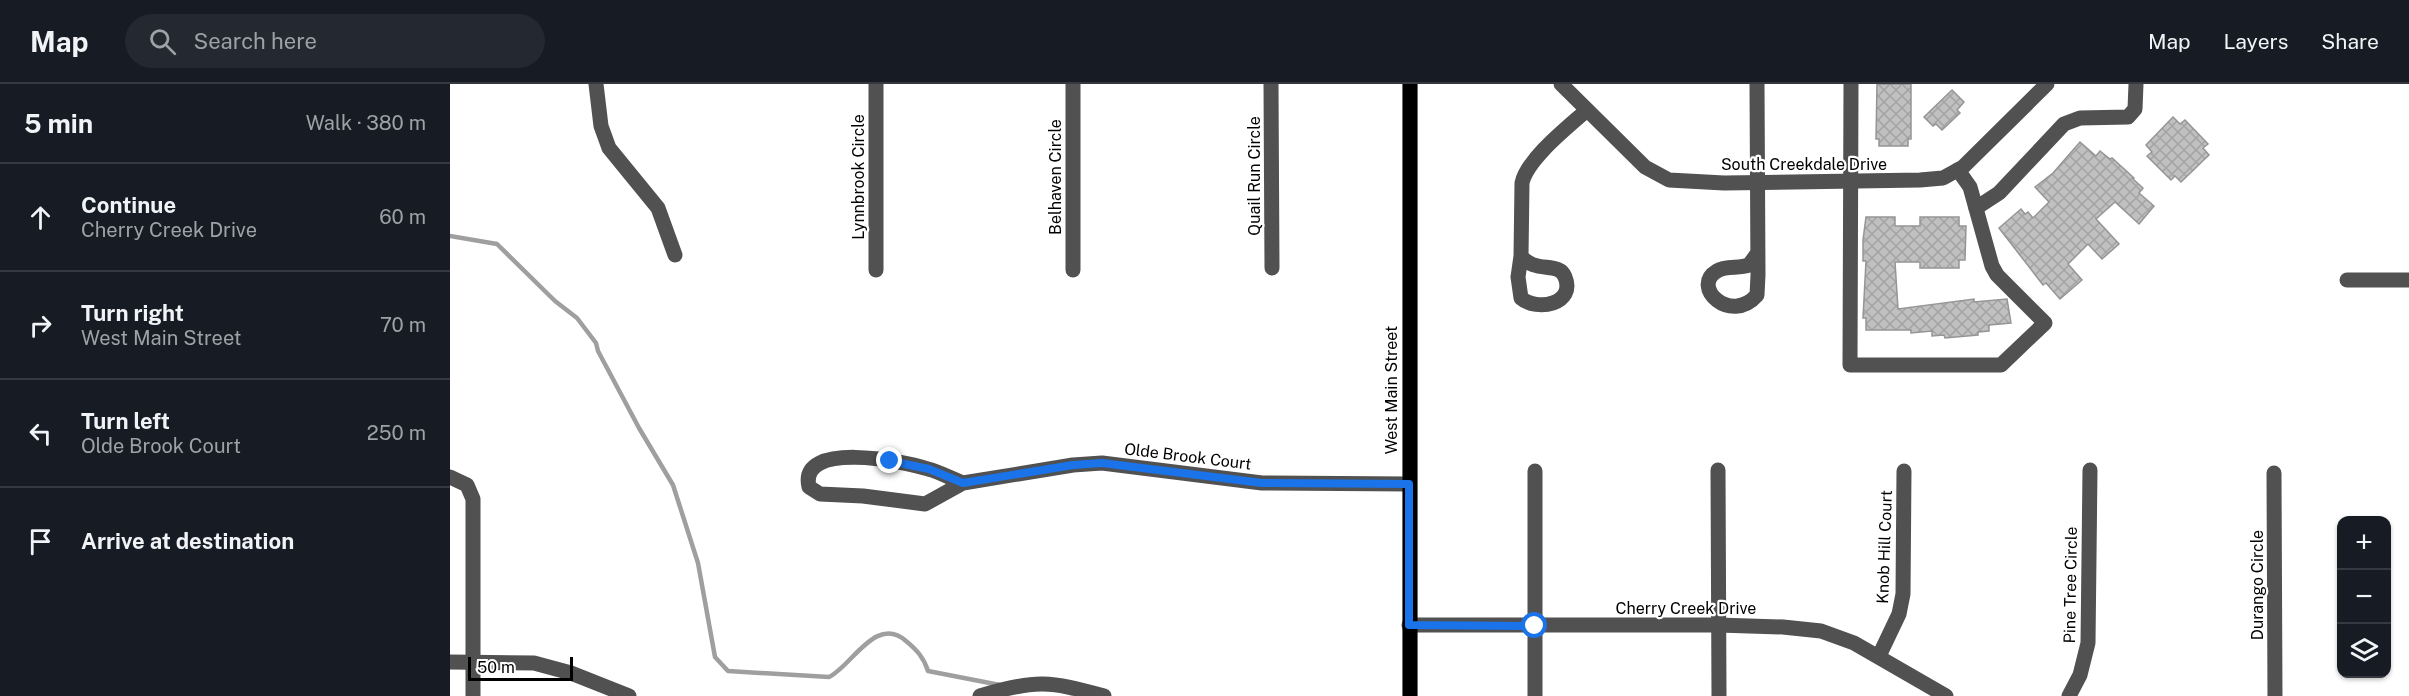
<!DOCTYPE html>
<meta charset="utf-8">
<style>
body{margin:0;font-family:"Public Sans",sans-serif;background:#242831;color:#f1f3f6}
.controls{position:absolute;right:18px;bottom:18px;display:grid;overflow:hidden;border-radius:12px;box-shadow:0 2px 4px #0004}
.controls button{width:54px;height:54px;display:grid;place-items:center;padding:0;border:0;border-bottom:2px solid #363941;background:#171b24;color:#f1f3f6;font:30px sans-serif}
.scale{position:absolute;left:18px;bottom:15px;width:105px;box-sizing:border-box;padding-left:6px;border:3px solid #000;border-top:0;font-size:16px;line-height:21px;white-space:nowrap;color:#000;-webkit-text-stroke:4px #fff;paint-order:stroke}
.stop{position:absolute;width:18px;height:18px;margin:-14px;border:4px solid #1a73e8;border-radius:50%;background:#fff}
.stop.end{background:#1a73e8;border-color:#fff;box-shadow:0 2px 6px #0008}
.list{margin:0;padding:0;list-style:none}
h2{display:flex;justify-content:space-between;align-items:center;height:78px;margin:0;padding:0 24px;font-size:26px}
h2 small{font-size:20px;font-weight:400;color:#9ea1a6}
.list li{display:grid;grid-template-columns:39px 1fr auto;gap:18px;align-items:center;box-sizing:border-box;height:108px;padding:0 24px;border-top:2px solid #363941}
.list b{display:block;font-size:22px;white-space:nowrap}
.list p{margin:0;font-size:20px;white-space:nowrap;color:#9ea1a6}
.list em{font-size:20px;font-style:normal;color:#9ea1a6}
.icon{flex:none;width:33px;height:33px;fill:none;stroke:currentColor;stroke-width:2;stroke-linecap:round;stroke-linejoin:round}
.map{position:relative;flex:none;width:1959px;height:612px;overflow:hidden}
header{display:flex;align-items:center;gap:36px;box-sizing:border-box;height:84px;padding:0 30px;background:#171b24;border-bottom:2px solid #363941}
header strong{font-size:28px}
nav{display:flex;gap:33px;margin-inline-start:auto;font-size:21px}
.search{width:420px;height:54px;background:#242831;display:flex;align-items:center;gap:15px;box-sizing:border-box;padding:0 21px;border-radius:33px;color:#9ea1a6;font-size:22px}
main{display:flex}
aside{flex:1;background:#171b24}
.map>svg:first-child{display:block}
</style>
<header>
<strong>Map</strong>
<div class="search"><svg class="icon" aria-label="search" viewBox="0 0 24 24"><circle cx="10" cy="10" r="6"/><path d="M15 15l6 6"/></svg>Search here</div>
<nav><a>Map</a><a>Layers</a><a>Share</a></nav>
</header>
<main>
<aside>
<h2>5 min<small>Walk · 380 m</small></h2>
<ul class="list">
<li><svg class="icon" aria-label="ahead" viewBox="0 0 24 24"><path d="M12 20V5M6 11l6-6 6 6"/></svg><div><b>Continue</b><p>Cherry Creek Drive</p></div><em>60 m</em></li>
<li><svg class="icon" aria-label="right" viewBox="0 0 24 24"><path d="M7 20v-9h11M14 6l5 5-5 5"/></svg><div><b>Turn right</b><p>West Main Street</p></div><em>70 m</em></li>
<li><svg class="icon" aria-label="left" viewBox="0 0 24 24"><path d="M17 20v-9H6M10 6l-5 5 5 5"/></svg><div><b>Turn left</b><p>Olde Brook Court</p></div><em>250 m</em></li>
<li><svg class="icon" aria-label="arrive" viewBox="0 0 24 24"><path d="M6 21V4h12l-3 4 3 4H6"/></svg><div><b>Arrive at destination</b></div></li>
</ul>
</aside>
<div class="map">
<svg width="1959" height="612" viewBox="0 0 1959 612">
<defs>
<pattern id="building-cross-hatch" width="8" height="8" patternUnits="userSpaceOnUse" patternTransform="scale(1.5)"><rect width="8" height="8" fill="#c0c0c0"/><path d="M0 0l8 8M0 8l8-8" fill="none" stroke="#a3a3a3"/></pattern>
</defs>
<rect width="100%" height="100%" fill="#fff"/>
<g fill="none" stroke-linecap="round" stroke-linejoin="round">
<path stroke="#9f9f9f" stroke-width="4.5" d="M0,152L47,160L105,217L127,234L146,259L148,267L189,344L223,401L248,479L265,573L278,587L379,593C401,583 426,530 456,557C467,566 474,574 478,587L550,601"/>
</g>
<g fill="url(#building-cross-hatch)" stroke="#959595" stroke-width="1.5">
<path d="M1427,0H1461V55H1458V62H1429V55H1426Z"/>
<path d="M1502,6L1514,18L1507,26L1510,29L1492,46L1486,40L1483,42L1474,33Z"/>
<path d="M1723,33L1730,40L1735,36L1758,60L1753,64L1759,71L1731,98L1725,92L1721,96L1697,72L1702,68L1696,61Z"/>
<path d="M1630,58L1646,72L1650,67L1660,75L1662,74L1684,94L1683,95L1693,104L1689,109L1704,122L1689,140L1665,118L1646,135L1669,160L1652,175L1638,160L1618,180L1632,196L1610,215L1596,199L1593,201L1549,144L1571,125L1575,130L1578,128L1583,134L1599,118L1585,103L1603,89Z"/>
<path d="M1416,133H1445V142H1470V133H1509V142H1516L1515,176H1509V184H1470V178H1445L1448,225L1524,215V218L1557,215L1561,239L1539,241V247L1528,248V251L1495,254L1494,251L1482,252V247L1461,249V246H1416V234H1413L1416,177H1413V156Z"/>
</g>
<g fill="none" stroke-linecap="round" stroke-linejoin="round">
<g stroke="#dbdbdb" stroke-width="16">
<path id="major" d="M960,0V612"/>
</g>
<g stroke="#515151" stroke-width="15">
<path d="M146,0L151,42L159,64L208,124L225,171"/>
<path d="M623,0V186"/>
<path d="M821,0L822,184"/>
<path d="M1111,0L1195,83L1219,96L1274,99L1470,96L1493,94L1513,83L1597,0"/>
<path d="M1401,0L1400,281H1551L1595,239L1547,191L1542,182L1520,103L1508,86"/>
<path d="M1526,124L1549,109L1614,40L1630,34L1678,33L1685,25L1686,0"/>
<path d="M1307,170L1299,181C1289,185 1276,181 1267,187C1240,203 1281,241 1307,211L1308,191L1307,0"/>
<path d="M1071,172C1085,190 1109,177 1115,193C1126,220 1087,228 1071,214L1068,193L1071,172L1072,99C1077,75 1118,43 1137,26"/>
<path d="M426,186V0"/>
<path d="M1897,196H1959"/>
<path d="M1268,386L1269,612"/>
<path d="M1824,389L1825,612"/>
<path d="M0,393L17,401L23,415V612"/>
<path d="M513,399C502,395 490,388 478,385C454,377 348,356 359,403L370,410L413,412L475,420L513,399L623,381L652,379L812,399L959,400"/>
<path d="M959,541H1268L1333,543L1371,547L1404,559L1496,612"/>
<path d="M1429,572L1449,530L1453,510L1454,387"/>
<path d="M0,578L84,579L121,589L179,612"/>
<path d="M530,612C585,595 600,597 654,612"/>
<path d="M1085,612V387"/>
<path d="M1619,612L1630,591L1638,559L1640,386"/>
</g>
<use href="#major" stroke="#000" stroke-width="15"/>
</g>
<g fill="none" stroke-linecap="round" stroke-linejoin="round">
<path stroke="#1a73e8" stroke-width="8" d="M440,377L479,385L513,399L623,381L652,379L812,399L959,400V541L1085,542"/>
</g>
<g text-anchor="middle" stroke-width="4.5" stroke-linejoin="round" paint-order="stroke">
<g font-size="16" fill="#000" stroke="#fff">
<text x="1354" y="86">South Creekdale Drive</text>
<text transform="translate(804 92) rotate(-90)" y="6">Quail Run Circle</text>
<text transform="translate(408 93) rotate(-90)" y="6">Lynnbrook Circle</text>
<text transform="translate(605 93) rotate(-90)" y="6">Belhaven Circle</text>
<text transform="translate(941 306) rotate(-90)" y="6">West Main Street</text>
<text transform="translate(738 372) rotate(7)" y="6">Olde Brook Court</text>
<text transform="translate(1434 463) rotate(-88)" y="6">Knob Hill Court</text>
<text transform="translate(1620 501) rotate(-89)" y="6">Pine Tree Circle</text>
<text transform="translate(1807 501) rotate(-90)" y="6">Durango Circle</text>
<text x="1236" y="530">Cherry Creek Drive</text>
</g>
</g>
</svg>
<div class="controls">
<button>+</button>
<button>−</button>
<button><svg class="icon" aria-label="layers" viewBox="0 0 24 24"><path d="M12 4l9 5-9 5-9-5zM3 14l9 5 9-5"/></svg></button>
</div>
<div class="scale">50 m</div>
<div class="stop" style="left:1085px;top:542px"></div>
<div class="stop end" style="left:440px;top:377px"></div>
</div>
</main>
